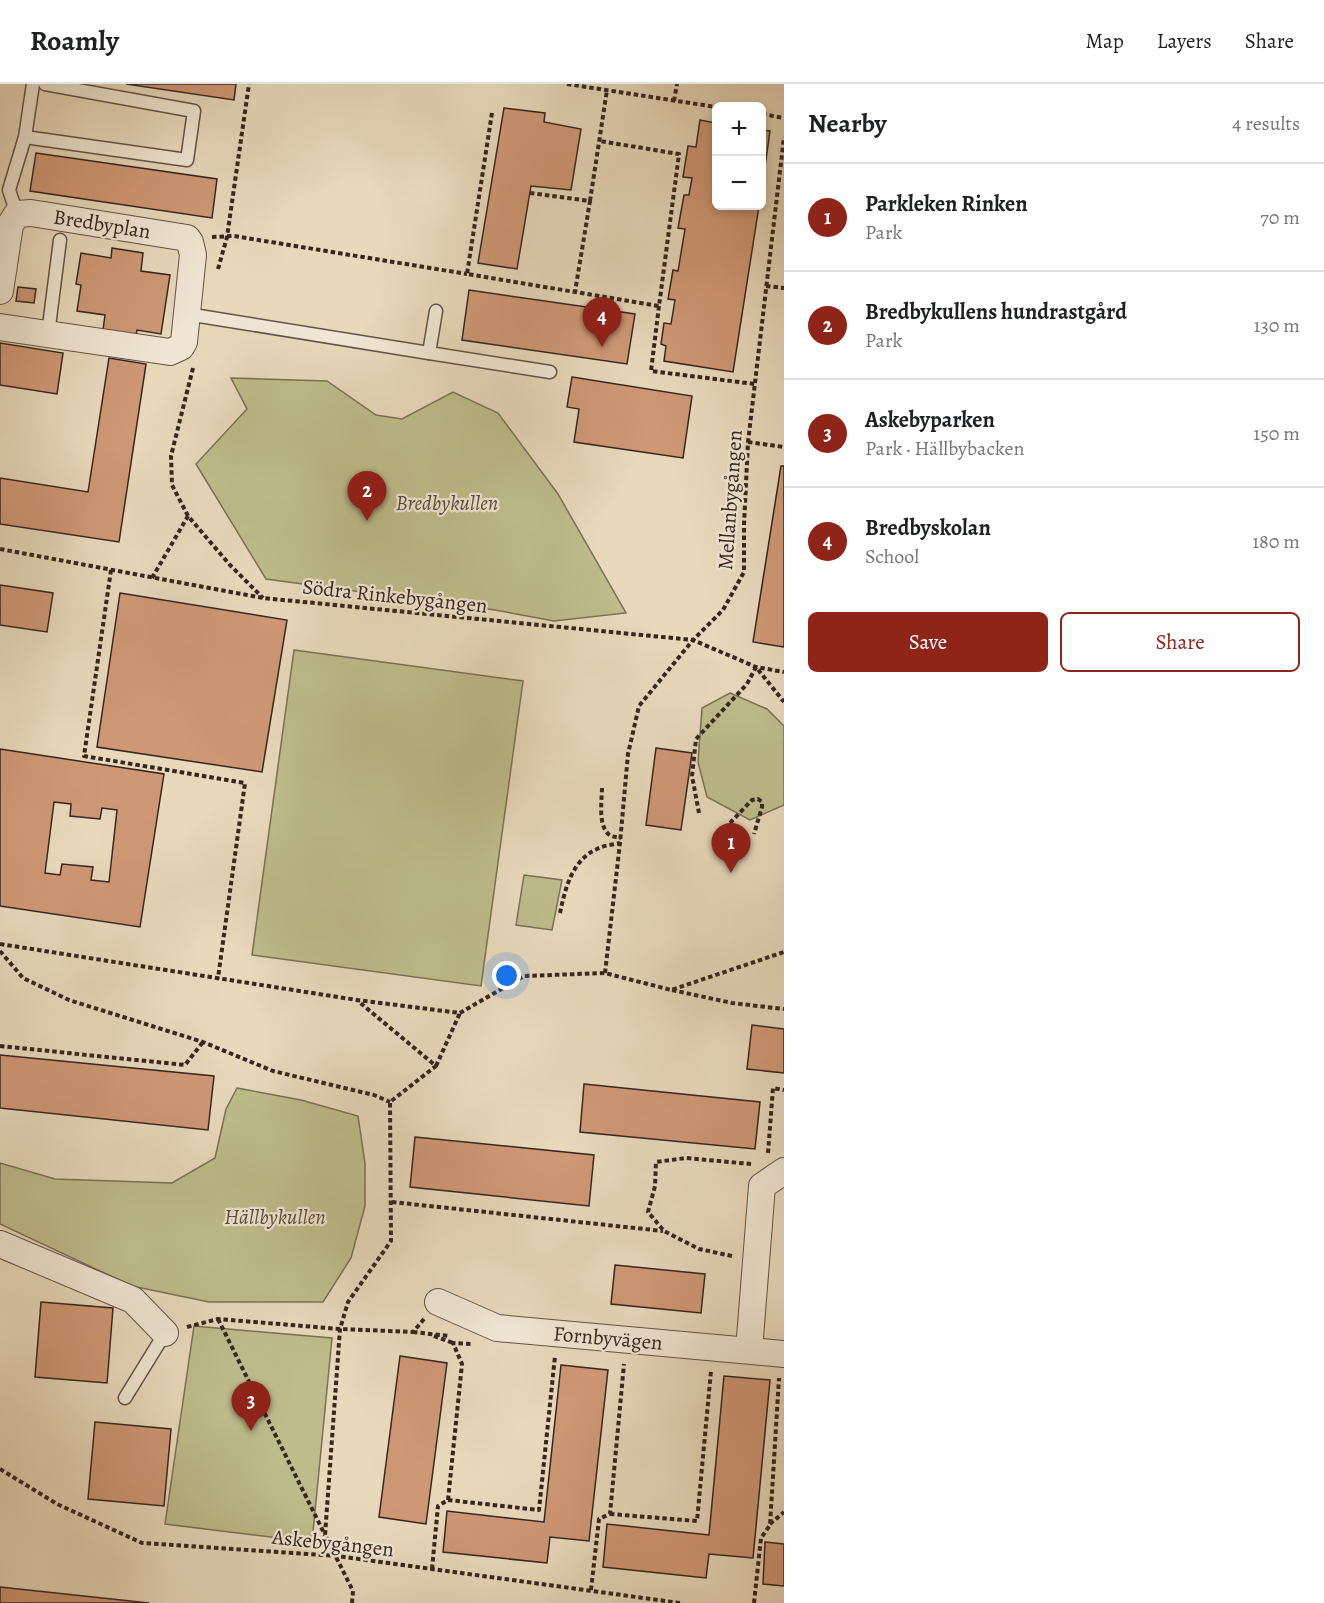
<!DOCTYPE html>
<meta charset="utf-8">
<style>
body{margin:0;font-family:Alegreya,serif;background:#f2f2f2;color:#202124}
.controls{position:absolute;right:18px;top:18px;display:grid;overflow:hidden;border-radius:9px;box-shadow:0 3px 9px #0003}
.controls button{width:54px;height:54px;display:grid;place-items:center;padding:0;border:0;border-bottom:2px solid #e0e0e0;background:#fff;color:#202124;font:30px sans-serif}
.you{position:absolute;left:507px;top:892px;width:21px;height:21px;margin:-15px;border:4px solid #fff;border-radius:50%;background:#1a73e8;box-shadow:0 0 0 9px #1a73e833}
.badge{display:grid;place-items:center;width:39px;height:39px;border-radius:50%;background:#8f2418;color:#fff;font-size:20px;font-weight:700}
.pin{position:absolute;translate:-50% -50px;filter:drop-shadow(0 2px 3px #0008)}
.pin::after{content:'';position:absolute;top:32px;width:21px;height:18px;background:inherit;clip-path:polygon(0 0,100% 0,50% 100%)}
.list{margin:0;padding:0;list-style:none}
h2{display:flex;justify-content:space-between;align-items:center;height:78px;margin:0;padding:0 24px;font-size:26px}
h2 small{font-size:20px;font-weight:400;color:#757577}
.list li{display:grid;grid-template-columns:39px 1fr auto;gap:18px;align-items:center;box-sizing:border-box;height:108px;padding:0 24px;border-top:2px solid #e0e0e0}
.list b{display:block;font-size:22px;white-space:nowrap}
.list p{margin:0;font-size:20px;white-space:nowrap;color:#757577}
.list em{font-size:20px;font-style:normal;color:#757577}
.actions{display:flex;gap:12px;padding:18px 24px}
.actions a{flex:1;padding:14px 0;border:2px solid #8f2418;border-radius:9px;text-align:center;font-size:21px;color:#8f2418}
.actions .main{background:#8f2418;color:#fff}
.map{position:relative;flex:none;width:784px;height:1519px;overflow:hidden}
header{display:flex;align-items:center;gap:36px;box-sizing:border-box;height:84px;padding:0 30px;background:#fff;border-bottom:2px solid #e0e0e0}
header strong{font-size:28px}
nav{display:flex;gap:33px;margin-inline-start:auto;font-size:21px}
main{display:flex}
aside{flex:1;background:#fff}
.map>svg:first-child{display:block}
</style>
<header>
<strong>Roamly</strong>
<nav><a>Map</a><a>Layers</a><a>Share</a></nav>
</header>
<main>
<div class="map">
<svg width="784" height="1519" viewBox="0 0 784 1519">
<rect width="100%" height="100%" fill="#e8d9bb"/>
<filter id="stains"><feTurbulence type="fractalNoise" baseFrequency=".00333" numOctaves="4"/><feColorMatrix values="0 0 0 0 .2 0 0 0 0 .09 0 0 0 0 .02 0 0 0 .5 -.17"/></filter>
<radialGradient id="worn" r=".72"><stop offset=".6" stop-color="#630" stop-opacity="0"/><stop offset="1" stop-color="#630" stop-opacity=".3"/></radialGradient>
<g fill="#bebc8b" stroke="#7a7156" stroke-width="1.5">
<path d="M231,294L327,297L376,331L402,335L453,308L498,329L558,410L626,529L554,537L495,526L266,495L196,380L247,325Z"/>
<path d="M294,566L523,597L481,902L252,871Z"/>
<path d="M730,609L767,625L784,642V721L750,736L707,713L698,678L702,624Z"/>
<path d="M524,791L562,796L552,846L516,841Z"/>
<path d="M237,1004L301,1016L358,1032L365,1079V1122L351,1174L323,1218H209L132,1202L0,1140V1079L55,1095L172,1099L215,1074L226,1025Z"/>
<path d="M194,1242L332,1254L312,1458L165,1440Z"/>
</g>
<g fill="#cf9875" stroke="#352620" stroke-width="1.5" fill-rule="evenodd">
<path d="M126,0H236L234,16Z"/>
<path d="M504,24L545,29L544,38L581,45L571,106L531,102L517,185L478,179Z"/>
<path d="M700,36L716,39V122H759L733,288L664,277L666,262L661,260L664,239L671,240L675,216L668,215L673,186L678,187L685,145L678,144L684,111H689L692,94L683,93L688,62L696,63Z"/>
<path d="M762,46L770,47L762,104Z"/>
<path d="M36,69L217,95L212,134L30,107Z"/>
<path d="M112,164L143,169L141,187L170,191L161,250L137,246L136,251L103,246L105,231L77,227L81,201L76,200L81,169L111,174Z"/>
<path d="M18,203L36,205L34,219L16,217Z"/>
<path d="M469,206L635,230L627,280L462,256Z"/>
<path d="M0,259L63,269L57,310L0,301Z"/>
<path d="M109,274L146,280L119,458L0,440V394L88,408Z"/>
<path d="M572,293L692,312L683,374L574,358L579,325L567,323Z"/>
<path d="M781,382H784V563L753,558Z"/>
<path d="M0,501L53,509L47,548L0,541Z"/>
<path d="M120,509L287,536L262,688L97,663Z"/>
<path d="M656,664L692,669L681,746L646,741Z"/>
<path d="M0,665L164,690L140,843L0,822ZM54,718L71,720L70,732L100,735L102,724L117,726L109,798L91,796L93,783L62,780L60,791L45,789Z"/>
<path d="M752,941L784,945V989L747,985Z"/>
<path d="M0,971L214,992L208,1046L0,1024Z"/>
<path d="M584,1000L760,1018L755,1065L580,1048Z"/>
<path d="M415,1053L594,1071L589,1122L410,1103Z"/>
<path d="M615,1181L705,1190L701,1229L611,1220Z"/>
<path d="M41,1218L113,1224L107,1299L35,1293Z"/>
<path d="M400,1272L447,1279L426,1440L379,1433Z"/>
<path d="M561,1281L608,1286L589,1457L550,1453L547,1479L443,1468L447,1427L544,1438Z"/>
<path d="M724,1292L770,1296L753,1474L709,1470L706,1494L603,1483L607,1440L709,1451Z"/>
<path d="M95,1338L171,1345L164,1422L88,1415Z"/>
<path d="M765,1458L784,1460V1502L763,1500Z"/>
<path d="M0,1503L149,1519H0Z"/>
</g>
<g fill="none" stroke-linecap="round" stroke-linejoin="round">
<g stroke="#625347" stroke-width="15">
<g id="service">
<path d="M25,53L187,76L194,27L45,0"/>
<path d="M17,130L9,106L25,53L33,0"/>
<path d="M436,227L429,269L550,288"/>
<path d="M187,230L429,269"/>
<path d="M48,250L60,156"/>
<path d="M125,1314L165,1249"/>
</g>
</g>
<g stroke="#625347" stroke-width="28">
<g id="minor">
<path d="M0,207L10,141L17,130L31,129L187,154L190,158L193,171L184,258L181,263L170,268L0,243"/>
<path d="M0,1160L133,1216L165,1249"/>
<path d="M438,1218L497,1244L784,1270"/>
<path d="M749,1266L762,1102L784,1087"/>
</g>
</g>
<g stroke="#352620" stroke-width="4" stroke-dasharray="4.5 3" stroke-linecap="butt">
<path d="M567,0L716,23"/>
<path d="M674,17L677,0"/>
<path d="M492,29L467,190L659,222L679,70L600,57"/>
<path d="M762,30L784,34"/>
<path d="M530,109L590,117L575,208"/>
<path d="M590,117L607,6"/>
<path d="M212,153L234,152L467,190"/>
<path d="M218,185L227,153L249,0"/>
<path d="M766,202L784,204"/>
<path d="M659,222L651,287L755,300"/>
<path d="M193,284L171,372L172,401L188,432L230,481L263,514"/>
<path d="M748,358L784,363"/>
<path d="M0,465L263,514L693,556L756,583L784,588"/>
<path d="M111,486L84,672L245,699L218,894"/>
<path d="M152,494L188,432"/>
<path d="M602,704C602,716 597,744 611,752C614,753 617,753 621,754"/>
<path d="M699,729L692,692L696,655L747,600L756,583L784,618"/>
<path d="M730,739L752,716L758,715L762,718V723L754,750"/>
<path d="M560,829C565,805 572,776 597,765C604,761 613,761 620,759"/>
<path d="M0,860L357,916L460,929L524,892L605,889L671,906L784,868"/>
<path d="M0,867L23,894L69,916L203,958L273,987L374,1011L390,1018"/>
<path d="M605,889L620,759L628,670L639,622L693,556L723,526L744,488V441L748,358L784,53"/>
<path d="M672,906L732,919L784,925"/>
<path d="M0,962L185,981L203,958"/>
<path d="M436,982L460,929"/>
<path d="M768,1069L773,1004L784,1006"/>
<path d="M392,1118L663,1147"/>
<path d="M732,1172L699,1165L664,1147L648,1128L655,1102L656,1078L686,1074L751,1080"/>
<path d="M218,1235L325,1451"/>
<path d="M187,1243L218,1235L340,1245L413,1248L424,1235"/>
<path d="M413,1248L449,1252"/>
<path d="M434,1252L453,1259"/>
<path d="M0,1385L57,1420L142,1459L337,1472L680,1519"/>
<path d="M448,1416L539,1426L555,1272"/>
<path d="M610,1430L697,1437L711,1287"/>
<path d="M770,1440L784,1428"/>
<path d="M432,1485L438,1422L448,1416L462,1280L453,1259L471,1260"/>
<path d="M591,1506L599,1435L610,1430L624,1280"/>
<path d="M352,1519L353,1507L325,1451L340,1245L348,1218L391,1157L390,1018L436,982L358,917"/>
<path d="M754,1519L761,1454L770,1441L779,1294"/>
</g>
<use href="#service" stroke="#f0e6d3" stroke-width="12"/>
<use href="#minor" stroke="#f0e6d3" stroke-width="26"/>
</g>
<g text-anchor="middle" stroke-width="4.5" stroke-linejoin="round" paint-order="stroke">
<g font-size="21" fill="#352620" stroke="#f0e6d3">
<text transform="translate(102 140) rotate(9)" y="7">Bredbyplan</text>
<text transform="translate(730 416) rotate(-86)" y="7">Mellanbygången</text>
<text transform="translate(395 512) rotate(6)" y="7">Södra Rinkebygången</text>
<text transform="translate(608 1254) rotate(5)" y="7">Fornbyvägen</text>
<text transform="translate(333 1459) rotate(6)" y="7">Askebygången</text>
</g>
<g font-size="21" font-style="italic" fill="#574c3b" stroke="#f0e6d3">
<text x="447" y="426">Bredbykullen</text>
<text x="275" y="1140">Hällbykullen</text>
</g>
</g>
<rect width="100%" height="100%" filter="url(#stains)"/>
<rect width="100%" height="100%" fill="url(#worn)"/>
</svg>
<div class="controls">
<button>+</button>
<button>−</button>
</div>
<div class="you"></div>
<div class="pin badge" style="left:731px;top:789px">1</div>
<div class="pin badge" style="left:367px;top:437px">2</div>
<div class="pin badge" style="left:251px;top:1347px">3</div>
<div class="pin badge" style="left:602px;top:263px">4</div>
</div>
<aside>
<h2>Nearby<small>4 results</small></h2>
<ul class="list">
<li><span class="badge">1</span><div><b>Parkleken Rinken</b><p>Park</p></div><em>70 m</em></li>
<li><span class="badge">2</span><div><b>Bredbykullens hundrastgård</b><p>Park</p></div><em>130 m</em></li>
<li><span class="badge">3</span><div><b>Askebyparken</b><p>Park · Hällbybacken</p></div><em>150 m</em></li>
<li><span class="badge">4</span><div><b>Bredbyskolan</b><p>School</p></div><em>180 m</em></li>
</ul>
<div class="actions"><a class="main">Save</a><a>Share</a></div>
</aside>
</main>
